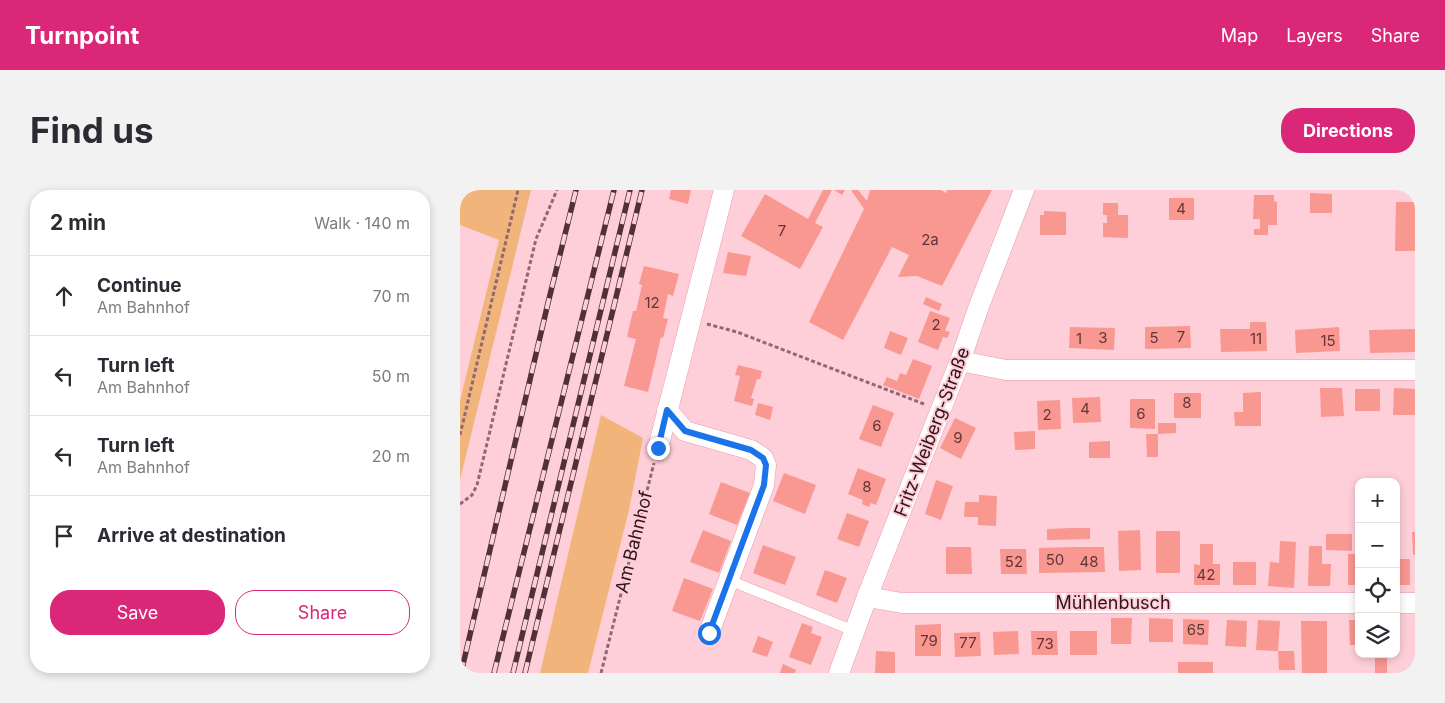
<!DOCTYPE html>
<meta charset="utf-8">
<style>
body{margin:0;font-family:Inter,sans-serif;background:#f2f2f3;color:#2b2b33}
.controls{position:absolute;right:15px;bottom:15px;display:grid;overflow:hidden;border-radius:10px;box-shadow:0 2px 8px #0003}
.controls button{width:45px;height:45px;display:grid;place-items:center;padding:0;border:0;border-bottom:1px solid #e1e1e2;background:#fff;color:#2b2b33;font:25px sans-serif}
.stop{position:absolute;width:15px;height:15px;margin:-11px;border:4px solid #1a73e8;border-radius:50%;background:#fff}
.stop.end{background:#1a73e8;border-color:#fff;box-shadow:0 1px 5px #0008}
.list{margin:0;padding:0;list-style:none}
h2{display:flex;justify-content:space-between;align-items:center;height:65px;margin:0;padding:0 20px;font-size:21px}
h2 small{font-size:16px;font-weight:400;color:#7c7c81}
.list li{display:grid;grid-template-columns:32px 1fr auto;gap:15px;align-items:center;box-sizing:border-box;height:80px;padding:0 20px;border-top:1px solid #e1e1e2}
.list b{display:block;font-size:19px;white-space:nowrap}
.list p{margin:0;font-size:16px;white-space:nowrap;color:#7c7c81}
.list em{font-size:16px;font-style:normal;color:#7c7c81}
.actions{display:flex;gap:10px;padding:15px 20px}
.actions a{flex:1;padding:11px 0;border:1px solid #db2777;border-radius:20px;text-align:center;font-size:18px;color:#db2777}
.actions .main{background:#db2777;color:#fff}
.icon{flex:none;width:28px;height:28px;fill:none;stroke:currentColor;stroke-width:2;stroke-linecap:round;stroke-linejoin:round}
.map{position:relative;flex:none;width:955px;height:483px;overflow:hidden;border-radius:20px}
header{display:flex;align-items:center;gap:30px;box-sizing:border-box;height:70px;padding:0 25px;background:#db2777;color:#fff}
header strong{font-size:24px}
nav{display:flex;gap:28px;margin-inline-start:auto;font-size:18px}
.intro{display:flex;align-items:center;justify-content:space-between;box-sizing:border-box;height:120px;padding:0 30px}
h1{margin:0;font-size:35px}
.button{padding:12px 22px;border-radius:20px;background:#db2777;color:#fff;font-size:18px;font-weight:700}
main{display:flex;gap:30px;padding:0 30px}
aside{flex:1;background:#fff;border-radius:20px;box-shadow:0 2px 8px #0003}
.map>svg:first-child{display:block}
</style>
<header>
<strong>Turnpoint</strong>
<nav><a>Map</a><a>Layers</a><a>Share</a></nav>
</header>
<div class="intro"><h1>Find us</h1><a class="button">Directions</a></div>
<main>
<aside>
<h2>2 min<small>Walk · 140 m</small></h2>
<ul class="list">
<li><svg class="icon" aria-label="ahead" viewBox="0 0 24 24"><path d="M12 20V5M6 11l6-6 6 6"/></svg><div><b>Continue</b><p>Am Bahnhof</p></div><em>70 m</em></li>
<li><svg class="icon" aria-label="left" viewBox="0 0 24 24"><path d="M17 20v-9H6M10 6l-5 5 5 5"/></svg><div><b>Turn left</b><p>Am Bahnhof</p></div><em>50 m</em></li>
<li><svg class="icon" aria-label="left" viewBox="0 0 24 24"><path d="M17 20v-9H6M10 6l-5 5 5 5"/></svg><div><b>Turn left</b><p>Am Bahnhof</p></div><em>20 m</em></li>
<li><svg class="icon" aria-label="arrive" viewBox="0 0 24 24"><path d="M6 21V4h12l-3 4 3 4H6"/></svg><div><b>Arrive at destination</b></div></li>
</ul>
<div class="actions"><a class="main">Save</a><a>Share</a></div>
</aside>
<div class="map">
<svg width="955" height="483" viewBox="0 0 955 483">
<rect width="100%" height="100%" fill="#fecfd9"/>
<g fill="#f1b47a">
<path d="M0,0H71L0,290V211L39,50L0,35Z"/>
<path d="M141,225L183,248L169,320L128,483H80Z"/>
</g>
<g fill="#f99791">
<path d="M211,0H231L228,14L209,9Z"/>
<path d="M363,0H372L355,33L363,37L340,79L281,46L305,4L348,29Z"/>
<path d="M374,0H385L382,5Z"/>
<path d="M391,0H398L407,11L410,0H481L486,3L487,0H532L482,96L457,86L438,87L449,65L432,57L383,150L349,132L404,19Z"/>
<path d="M850,3L872,4V23H850Z"/>
<path d="M794,5H814V11L817,12V35H808V45H794V39H800V29H793Z"/>
<rect x="709" y="8" width="25" height="22"/>
<path d="M936,12H955V61H935Z"/>
<path d="M643,13H658V25H668V48L643,47V33H647V25H643Z"/>
<path d="M584,21L606,22V45H580V25H584Z"/>
<path d="M268,62L291,66L286,86L263,83Z"/>
<path d="M184,76L219,84L213,106L208,104L203,128L208,129L203,148L201,147L188,202L164,196L176,149L167,147L173,121H176L182,95L179,94Z"/>
<path d="M466,107L482,114L479,121L463,114Z"/>
<path d="M470,121L490,128L485,141L490,142L487,148L483,147L478,160L458,152Z"/>
<path d="M790,132H806L807,161L761,162L760,139H790Z"/>
<path d="M730,136L731,158L685,159V137Z"/>
<path d="M610,137L655,138L654,160L609,158Z"/>
<path d="M879,137L880,161L836,163L835,140Z"/>
<path d="M955,139V162L910,163L909,140Z"/>
<path d="M430,141L448,148L441,165L424,158Z"/>
<path d="M453,169L472,176L459,209L423,195L427,187L437,191L440,183L446,185Z"/>
<path d="M278,175L302,181L300,189H297L291,208L294,209L292,216L274,211L280,186L275,185Z"/>
<path d="M860,198H882L884,226L861,227Z"/>
<path d="M934,198L955,199V225H933Z"/>
<rect x="895" y="199" width="25" height="22"/>
<path d="M801,202V236H775L774,222H783V203Z"/>
<rect x="714" y="203" width="27" height="25"/>
<path d="M640,207L641,232L613,233L612,208Z"/>
<path d="M670,209H695V239L670,238Z"/>
<path d="M600,210L601,239L578,240L577,211Z"/>
<path d="M298,213L313,217L310,230L295,225Z"/>
<path d="M413,215L434,223L421,257L399,249Z"/>
<path d="M495,228L516,238L501,269L480,258Z"/>
<path d="M698,233H716V243L698,244Z"/>
<path d="M575,241V259L555,260L554,242Z"/>
<path d="M686,244H698V267H687Z"/>
<path d="M650,251V268H629V252Z"/>
<path d="M398,278L426,289L416,315L411,313L409,317L402,314L403,310L388,304Z"/>
<path d="M324,283L356,295L345,324L313,311Z"/>
<path d="M476,290L493,296L481,330L465,324Z"/>
<path d="M261,292L290,303L277,335L249,324Z"/>
<path d="M519,305L537,306L536,336L518,335V327H504L505,312H519Z"/>
<path d="M387,323L409,331L399,357L377,349Z"/>
<path d="M611,338H630V349L587,350V339Z"/>
<path d="M243,340L271,351L259,383L230,372Z"/>
<path d="M680,340L681,380L659,381L658,341Z"/>
<rect x="696" y="341" width="24" height="42"/>
<path d="M952,342H955V365H953Z"/>
<path d="M866,344H892V361L866,360Z"/>
<path d="M820,351L836,352L834,398L808,396L810,372L819,373Z"/>
<path d="M740,354H753V374H760V395H734V374L740,375Z"/>
<path d="M303,355L336,367L325,395L293,383Z"/>
<path d="M849,356H862V374H871L870,396H848Z"/>
<path d="M486,357H511L512,384H486Z"/>
<path d="M612,357H644L645,382L579,383V358Z"/>
<path d="M540,359H566L567,384H541Z"/>
<rect x="888" y="364" width="11" height="31"/>
<rect x="936" y="369" width="14" height="26"/>
<rect x="773" y="372" width="23" height="23"/>
<path d="M365,380L387,388L377,413L356,405Z"/>
<path d="M224,388L253,399L240,431L212,421Z"/>
<path d="M651,428H672L671,454H651Z"/>
<path d="M689,428L713,429V452H689Z"/>
<path d="M723,429L749,430L748,455L723,454Z"/>
<path d="M767,430L787,431L786,457L765,456Z"/>
<path d="M798,430L820,431L818,461L796,460Z"/>
<path d="M889,430H899V455H890Z"/>
<path d="M841,431H867V483H842Z"/>
<path d="M342,433L353,437L351,443L362,447L351,475L329,467Z"/>
<path d="M481,434V466H455V435Z"/>
<path d="M558,441L559,464L534,465L533,442Z"/>
<path d="M571,441H597L598,465H572Z"/>
<rect x="610" y="441" width="27" height="24"/>
<path d="M520,442L521,466L495,467L494,443Z"/>
<path d="M298,446L313,452L307,467L292,462Z"/>
<path d="M416,461L435,462V483H415Z"/>
<path d="M818,461H834L835,480H819Z"/>
<rect x="915" y="465" width="12" height="18"/>
<rect x="718" y="472" width="35" height="11"/>
<path d="M323,474L336,480L335,483H320Z"/>
</g>
<g fill="none" stroke-linecap="round" stroke-linejoin="round">
<g stroke="#e79cad" stroke-width="11">
<path id="lane" d="M269,390L394,441"/>
</g>
<g stroke="#e79cad" stroke-width="21">
<g id="street">
<path d="M500,171L546,180H955"/>
<path d="M207,220L225,241L291,260L303,268L306,275L304,295L249,443"/>
<path d="M198,258L264,0"/>
<path d="M407,407L442,413H899"/>
<path d="M936,413H955"/>
<path d="M379,483L407,407L500,171L519,116L564,0"/>
</g>
</g>
<g stroke="#8e6972" stroke-width="3" stroke-dasharray="4 2.5" stroke-linecap="butt">
<path d="M247,134L277,142L464,214"/>
<path d="M0,245L58,0"/>
<path d="M0,314L12,305L17,295L76,49L97,0"/>
<path d="M141,483L194,273"/>
</g>
<use href="#lane" stroke="#fff" stroke-width="10"/>
<use href="#street" stroke="#fff" stroke-width="20"/>
<g stroke="#503138" stroke-width="5.5">
<g id="rail">
<path d="M1,483L88,113L116,0"/>
<path d="M34,483L154,0"/>
<path d="M53,483L170,0"/>
<path d="M65,483L182,0"/>
</g>
</g>
<use href="#rail" stroke="#fecfd9" stroke-width="4" stroke-dasharray="11" stroke-linecap="butt"/>
</g>
<g fill="none" stroke-linecap="round" stroke-linejoin="round">
<path stroke="#1a73e8" stroke-width="6" d="M198,258L207,220L225,241L291,260L303,268L306,275L304,295L249,443"/>
</g>
<g text-anchor="middle" stroke-width="4" stroke-linejoin="round" paint-order="stroke">
<g font-size="15" fill="#623538">
<text x="721" y="24">4</text>
<text x="322" y="46">7</text>
<text x="470" y="55">2a</text>
<text x="192" y="118">12</text>
<text x="476" y="140">2</text>
<text x="721" y="152">7</text>
<text x="643" y="153">3</text>
<text x="694" y="153">5</text>
<text x="619" y="154">1</text>
<text x="796" y="154">11</text>
<text x="868" y="156">15</text>
<text x="727" y="218">8</text>
<text x="625" y="224">4</text>
<text x="681" y="229">6</text>
<text x="587" y="230">2</text>
<text x="417" y="241">6</text>
<text x="498" y="253">9</text>
<text x="407" y="302">8</text>
<text x="595" y="375">50</text>
<text x="554" y="377">52</text>
<text x="629" y="377">48</text>
<text x="746" y="390">42</text>
<text x="736" y="445">65</text>
<text x="469" y="456">79</text>
<text x="508" y="458">77</text>
<text x="585" y="459">73</text>
</g>
<g font-size="18" fill="#30141b" stroke="#fecfd9">
<text transform="translate(472 242) rotate(-69)" y="6">Fritz-Weiberg-Straße</text>
<text transform="translate(174 352) rotate(-76)" y="6">Am Bahnhof</text>
<text x="653" y="419">Mühlenbusch</text>
</g>
</g>
</svg>
<div class="controls">
<button>+</button>
<button>−</button>
<button><svg class="icon" aria-label="locate" viewBox="0 0 24 24"><circle cx="12" cy="12" r="6"/><path d="M12 2v4M12 18v4M2 12h4M18 12h4"/></svg></button>
<button><svg class="icon" aria-label="layers" viewBox="0 0 24 24"><path d="M12 4l9 5-9 5-9-5zM3 14l9 5 9-5"/></svg></button>
</div>
<div class="stop" style="left:249px;top:443px"></div>
<div class="stop end" style="left:198px;top:258px"></div>
</div>
</main>
